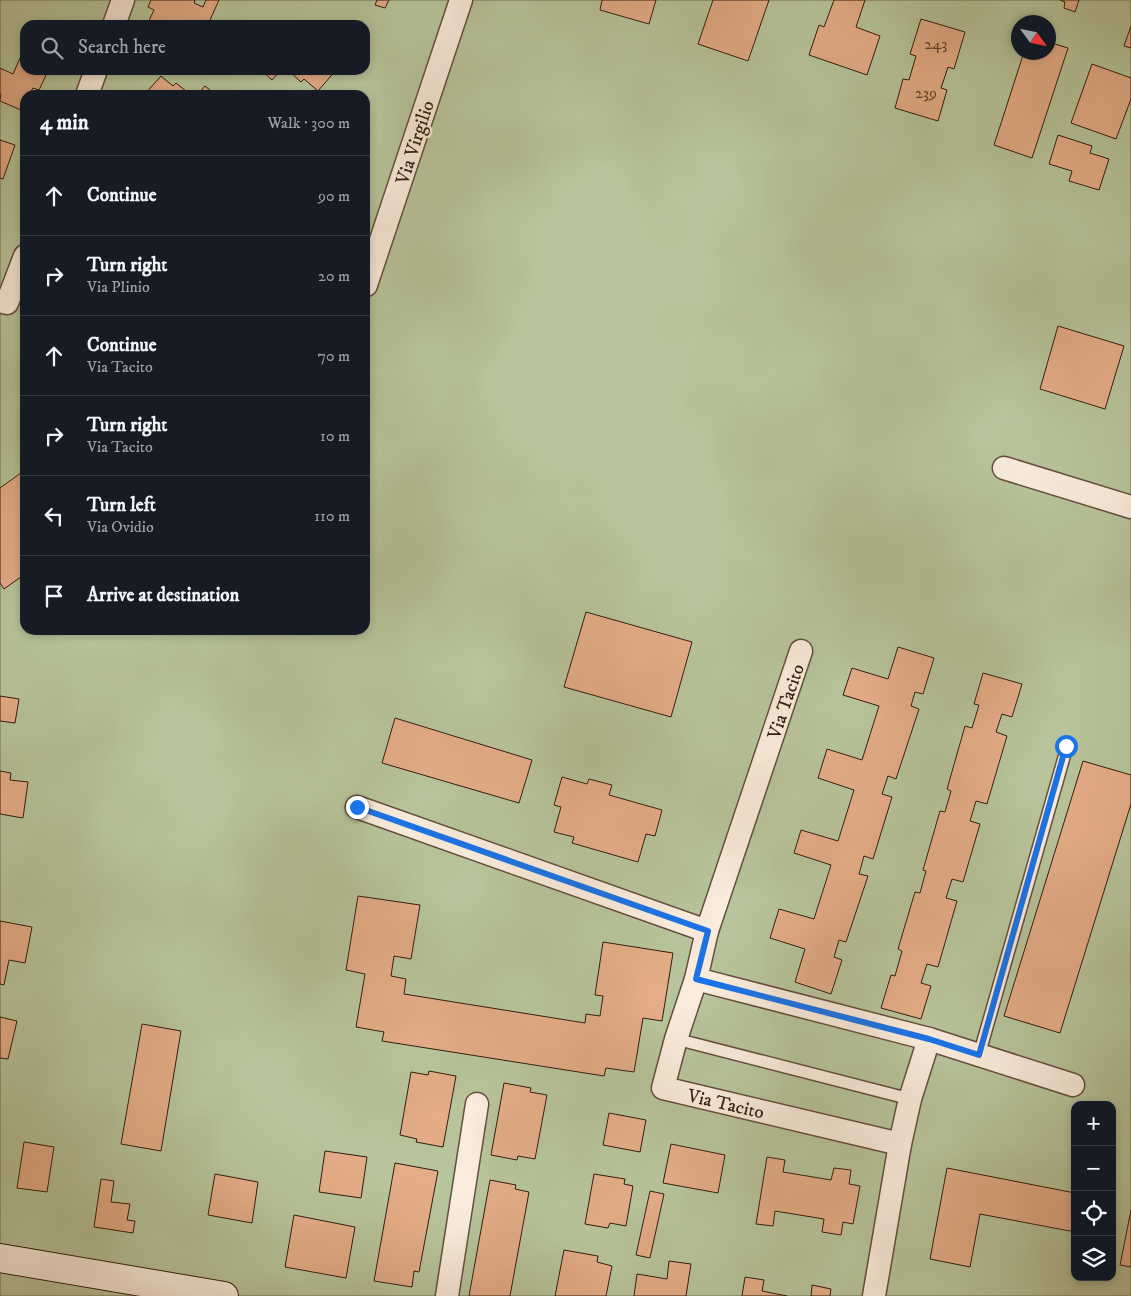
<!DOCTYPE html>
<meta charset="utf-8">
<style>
body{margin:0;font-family:"IM FELL DW Pica",serif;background:#242831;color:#f1f3f6}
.controls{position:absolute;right:15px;bottom:15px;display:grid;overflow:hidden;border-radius:10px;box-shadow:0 2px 8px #0003}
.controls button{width:45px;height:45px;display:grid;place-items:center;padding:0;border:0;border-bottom:1px solid #363941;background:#171b24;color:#f1f3f6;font:25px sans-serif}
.compass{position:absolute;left:1011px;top:15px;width:45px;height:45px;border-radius:50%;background:#171b24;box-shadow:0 2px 8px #0003;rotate:123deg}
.stop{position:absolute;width:15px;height:15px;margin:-11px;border:4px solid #1a73e8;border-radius:50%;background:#fff}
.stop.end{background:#1a73e8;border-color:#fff;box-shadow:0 1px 5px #0008}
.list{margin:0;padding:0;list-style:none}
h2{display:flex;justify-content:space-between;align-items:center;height:65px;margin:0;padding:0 20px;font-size:21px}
h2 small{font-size:16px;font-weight:400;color:#9ea1a6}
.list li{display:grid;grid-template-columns:32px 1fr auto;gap:15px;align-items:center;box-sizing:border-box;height:80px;padding:0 20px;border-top:1px solid #363941}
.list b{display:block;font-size:19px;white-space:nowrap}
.list p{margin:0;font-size:16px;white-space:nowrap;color:#9ea1a6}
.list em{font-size:16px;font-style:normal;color:#9ea1a6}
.icon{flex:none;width:28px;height:28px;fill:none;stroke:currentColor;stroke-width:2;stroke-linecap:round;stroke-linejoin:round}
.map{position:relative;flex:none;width:1131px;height:1296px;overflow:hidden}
.search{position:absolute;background:#171b24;box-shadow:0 2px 8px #0003;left:20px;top:20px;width:350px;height:55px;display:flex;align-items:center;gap:12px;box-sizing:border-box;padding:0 18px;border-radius:15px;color:#9ea1a6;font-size:19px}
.panel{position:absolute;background:#171b24;box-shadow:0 2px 8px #0003;left:20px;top:90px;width:350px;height:545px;border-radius:15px}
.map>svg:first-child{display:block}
</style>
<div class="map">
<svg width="1131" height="1296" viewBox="0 0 1131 1296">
<rect width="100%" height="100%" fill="#f7e4cc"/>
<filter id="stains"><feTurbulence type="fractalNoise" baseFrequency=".004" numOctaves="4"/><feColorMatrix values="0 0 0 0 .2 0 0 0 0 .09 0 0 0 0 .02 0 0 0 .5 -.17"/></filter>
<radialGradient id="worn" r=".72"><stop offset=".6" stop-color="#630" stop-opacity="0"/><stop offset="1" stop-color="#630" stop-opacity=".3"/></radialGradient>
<path fill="#b8c59c" stroke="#767056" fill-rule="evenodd" d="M0,0H1131V1296H0ZM1018,22H1048V52H1018ZM25,25H365V70H25ZM25,95H365V630H25ZM1075,1105H1112V1277H1075Z"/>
<g fill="#e4ad88" stroke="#331c10">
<path d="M151,0H195L194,3L203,7L206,0H219L210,20L218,24L147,25L154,10L148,7Z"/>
<path d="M377,0H389L385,8L375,5Z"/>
<path d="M602,0H656L649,24L600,10Z"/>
<path d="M713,0H769L748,61L698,44Z"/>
<path d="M834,0H865L856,27L880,36L867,75L809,55L819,25L824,27Z"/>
<path d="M1060,0H1079L1075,12L1064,8L1065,2Z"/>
<path d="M921,19L965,32L954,69L948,67L941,88L947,90L938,121L895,108L903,79L909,80L916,56L910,54Z"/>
<path d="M1131,26V48L1124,46Z"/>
<path d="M1048,42L1068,48L1032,158L994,145L1024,52H1048Z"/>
<path d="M20,58L25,60V70L48,71L39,90L33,88L29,95H25V105L23,111L0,101L1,94L0,93V68L13,74Z"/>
<path d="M1092,64L1131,78V99L1116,139L1071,123Z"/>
<path d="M261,70H281L272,80Z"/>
<path d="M288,70H336L318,91L304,79L301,82Z"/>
<path d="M161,76L173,86L176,83L191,95H144Z"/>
<path d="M205,86L216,95H197Z"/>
<path d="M1058,135L1092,146L1090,153L1109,159L1099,190L1069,181L1072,171L1049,164Z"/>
<path d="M0,140L15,145L3,179L0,178Z"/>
<path d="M1058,326L1124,346L1105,409L1040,389Z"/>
<path d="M25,470V574L4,589L0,583V488Z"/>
<path d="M586,612L692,642L671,717L564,687Z"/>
<path d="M898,647L934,658L923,694L915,692L911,706L919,709L896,779L888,776L882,794L892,797L873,859L864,856L859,874L868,876L846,942L839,940L834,957L842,960L831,994L795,982L805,949L770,938L779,909L814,919L831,865L794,853L801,830L838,841L854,790L818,778L827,749L862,760L879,706L843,695L852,668L888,679Z"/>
<path d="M983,673L1022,684L1012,717L1002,714L996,732L1007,736L987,804L976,801L970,821L980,824L963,882L952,879L946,898L957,901L938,967L927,964L921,983L931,986L921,1019L881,1008L891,975L895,976L902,951L898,949L915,892L920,893L926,871L923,870L940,811L945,812L951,791L947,789L965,726L972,728L979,705L974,704Z"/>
<path d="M0,696L19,699L15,723L0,721Z"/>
<path d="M395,718L532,760L519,803L382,763Z"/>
<path d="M1083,761L1131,775V804L1060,1033L1004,1016Z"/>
<path d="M0,771L11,773L10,780L28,782L23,818L0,814Z"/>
<path d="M562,777L587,784L589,779L612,785L609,795L662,810L655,836L646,834L638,862L572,843L574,837L554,832L561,807L554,805Z"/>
<path d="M358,896L420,905L411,959L394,956L391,976L406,979L404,994L585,1023L586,1014L600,1016L603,996L595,995L603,942L673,953L662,1021L643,1018L634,1072L606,1068L604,1076L382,1041L384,1032L356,1027L365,974L346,970Z"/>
<path d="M0,921L32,927L25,963L9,960L4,985L0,984Z"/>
<path d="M0,1017L17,1021L8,1059L0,1058Z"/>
<path d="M142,1024L181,1031L161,1151L121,1144Z"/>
<path d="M429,1071L456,1076L443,1147L416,1142L417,1139L400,1135L411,1072L428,1075Z"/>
<path d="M504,1083L531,1088L530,1092L547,1095L535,1159L518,1156L517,1160L491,1155Z"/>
<path d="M609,1113L646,1120L640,1152L603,1145Z"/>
<path d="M24,1142L54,1147L47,1192L17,1188Z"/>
<path d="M671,1144L725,1155L718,1193L663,1183Z"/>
<path d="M325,1151L367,1157L361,1198L319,1192Z"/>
<path d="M767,1157L785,1160L783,1172L831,1180L834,1168L851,1170L849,1184L860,1186L853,1224L843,1222L841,1235L822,1232L824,1219L775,1211L773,1226L756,1224Z"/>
<path d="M395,1163L438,1171L419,1272L414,1271L412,1287L374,1281Z"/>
<path d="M947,1168L1075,1193V1232L980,1214L970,1267L930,1259Z"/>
<path d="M215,1174L258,1182L252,1223L208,1215Z"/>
<path d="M594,1174L625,1179L624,1184L633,1186L626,1226L610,1223L608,1228L585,1224Z"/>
<path d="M101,1179L114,1181L111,1202L130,1204L127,1220L135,1221L133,1233L94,1227Z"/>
<path d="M490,1180L516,1185L515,1189L529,1192L510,1296H469Z"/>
<path d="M650,1191L664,1194L650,1258L636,1255Z"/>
<path d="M1131,1210V1267L1120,1265Z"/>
<path d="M294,1215L355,1227L346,1278L285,1267Z"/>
<path d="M564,1250L598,1256L597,1262L612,1266L606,1296H555Z"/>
<path d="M669,1261L691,1264L686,1296H634L637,1274L667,1279Z"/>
<path d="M745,1277L764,1280L762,1291L787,1296H742Z"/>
<path d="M812,1285L831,1289L830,1296H811Z"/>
</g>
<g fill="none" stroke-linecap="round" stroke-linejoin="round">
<g stroke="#644e3f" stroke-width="14">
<g id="lane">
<path d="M676,1039L910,1099"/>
<path d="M979,1055L1067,747"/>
</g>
</g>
<g stroke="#644e3f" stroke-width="25">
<g id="street">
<path d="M114,25L123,0"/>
<path d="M87,95L96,70"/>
<path d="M366,285L461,0"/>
<path d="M0,301L7,303L25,256"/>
<path d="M1004,468L1131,507"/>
<path d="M801,651L707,931L696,979L676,1039L663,1088L900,1144"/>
<path d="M357,807L707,931"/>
<path d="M696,979L929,1039L910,1099L900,1144L874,1296"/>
<path d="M929,1039L1073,1085"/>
<path d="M447,1296L477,1104"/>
</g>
</g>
<g stroke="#331c10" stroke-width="30">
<path id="secondary" d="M0,1258L224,1296"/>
</g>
<use href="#lane" stroke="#faedde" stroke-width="11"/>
<use href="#street" stroke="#faedde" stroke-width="22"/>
<use href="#secondary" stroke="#faedde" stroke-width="28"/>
</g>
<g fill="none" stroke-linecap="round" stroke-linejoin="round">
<path stroke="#1a73e8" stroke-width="6" d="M357,807L708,931L696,979L929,1039L979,1055L1066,746"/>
</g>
<g text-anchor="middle" stroke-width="5" stroke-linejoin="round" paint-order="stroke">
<g font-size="16" fill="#5f402e">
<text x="936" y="49">243</text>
<text x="926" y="98">239</text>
</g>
<g font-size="19" fill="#331c10" stroke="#faedde">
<text transform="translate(414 142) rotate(-72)" y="7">Via Virgilio</text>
<text transform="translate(785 701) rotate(-71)" y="7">Via Tacito</text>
<text transform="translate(726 1103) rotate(13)" y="7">Via Tacito</text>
</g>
</g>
<rect width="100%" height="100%" filter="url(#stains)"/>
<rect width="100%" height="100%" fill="url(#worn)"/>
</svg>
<div class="controls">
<button>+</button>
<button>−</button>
<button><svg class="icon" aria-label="locate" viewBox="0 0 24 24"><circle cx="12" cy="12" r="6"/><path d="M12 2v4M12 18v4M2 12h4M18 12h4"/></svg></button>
<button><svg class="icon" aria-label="layers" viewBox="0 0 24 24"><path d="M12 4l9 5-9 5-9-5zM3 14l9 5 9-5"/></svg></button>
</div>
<svg class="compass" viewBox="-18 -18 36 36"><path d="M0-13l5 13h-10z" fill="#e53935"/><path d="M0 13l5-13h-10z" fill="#9ea1a6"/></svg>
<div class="stop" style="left:1066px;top:746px"></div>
<div class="stop end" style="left:357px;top:807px"></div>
<div class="search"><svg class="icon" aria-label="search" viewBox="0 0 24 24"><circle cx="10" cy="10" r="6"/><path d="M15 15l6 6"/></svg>Search here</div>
<section class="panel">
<h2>4 min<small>Walk · 300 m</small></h2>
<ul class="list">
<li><svg class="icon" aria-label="ahead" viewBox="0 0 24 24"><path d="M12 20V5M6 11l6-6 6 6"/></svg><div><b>Continue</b></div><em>90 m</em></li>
<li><svg class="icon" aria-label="right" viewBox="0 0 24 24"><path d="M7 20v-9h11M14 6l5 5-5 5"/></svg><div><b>Turn right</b><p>Via Plinio</p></div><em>20 m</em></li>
<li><svg class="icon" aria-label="ahead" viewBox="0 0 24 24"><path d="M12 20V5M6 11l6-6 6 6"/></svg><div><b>Continue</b><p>Via Tacito</p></div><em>70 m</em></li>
<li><svg class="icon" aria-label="right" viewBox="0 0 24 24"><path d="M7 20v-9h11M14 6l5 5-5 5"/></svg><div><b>Turn right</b><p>Via Tacito</p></div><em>10 m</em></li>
<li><svg class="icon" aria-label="left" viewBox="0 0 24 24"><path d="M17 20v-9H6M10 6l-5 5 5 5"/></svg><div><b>Turn left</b><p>Via Ovidio</p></div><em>110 m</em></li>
<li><svg class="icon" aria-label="arrive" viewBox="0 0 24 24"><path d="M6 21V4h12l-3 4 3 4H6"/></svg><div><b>Arrive at destination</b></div></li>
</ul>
</section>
</div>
